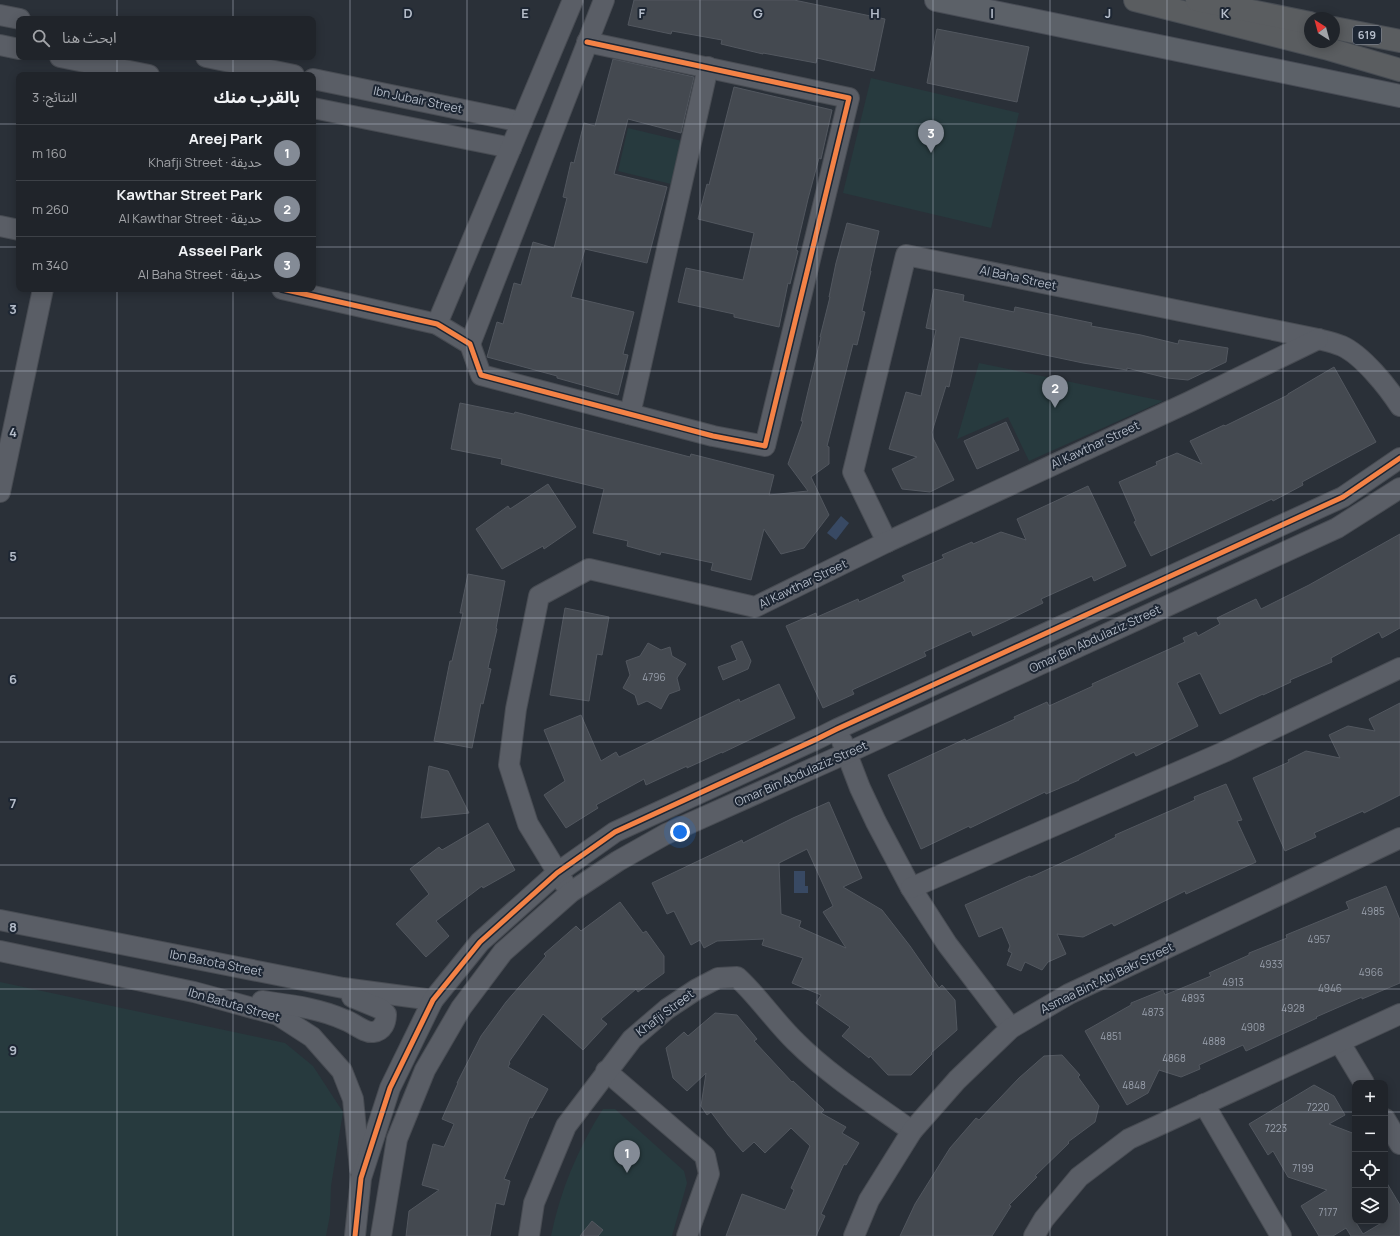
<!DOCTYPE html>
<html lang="ar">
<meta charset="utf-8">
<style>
body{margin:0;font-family:Manrope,"Noto Sans Arabic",sans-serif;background:#282c32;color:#f1f3f6;direction:rtl}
.controls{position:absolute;right:12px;bottom:12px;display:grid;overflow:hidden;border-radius:8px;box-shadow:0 2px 10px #0003}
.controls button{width:36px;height:36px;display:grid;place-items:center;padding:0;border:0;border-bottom:1px solid #3d4147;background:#20242a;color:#f1f3f6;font:20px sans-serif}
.compass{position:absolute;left:1304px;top:12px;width:36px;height:36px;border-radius:50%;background:#20242a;box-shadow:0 2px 10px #0003;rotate:324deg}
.you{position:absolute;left:680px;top:832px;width:14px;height:14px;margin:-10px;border:3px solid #fff;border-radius:50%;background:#1a73e8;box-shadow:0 0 0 6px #1a73e833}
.badge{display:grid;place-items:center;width:26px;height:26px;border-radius:50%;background:#848b96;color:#fff;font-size:13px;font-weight:700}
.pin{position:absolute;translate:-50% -33px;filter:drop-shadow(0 1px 2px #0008)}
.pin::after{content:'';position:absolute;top:21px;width:14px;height:12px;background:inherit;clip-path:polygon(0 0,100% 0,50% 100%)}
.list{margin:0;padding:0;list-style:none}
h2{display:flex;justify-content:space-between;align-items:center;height:52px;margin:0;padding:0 16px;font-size:17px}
h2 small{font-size:13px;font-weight:400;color:#a2a4a8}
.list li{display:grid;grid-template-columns:26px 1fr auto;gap:12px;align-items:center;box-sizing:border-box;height:56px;padding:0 16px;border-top:1px solid #3d4147}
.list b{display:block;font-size:15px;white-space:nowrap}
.list p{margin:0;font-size:13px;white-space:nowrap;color:#a2a4a8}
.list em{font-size:13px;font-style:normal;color:#a2a4a8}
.icon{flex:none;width:22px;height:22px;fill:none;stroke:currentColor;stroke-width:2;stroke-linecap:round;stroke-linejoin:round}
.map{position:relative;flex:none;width:1400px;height:1236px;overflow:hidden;direction:ltr}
.search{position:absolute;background:#20242a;box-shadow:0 2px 10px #0003;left:16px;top:16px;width:300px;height:44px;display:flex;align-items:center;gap:10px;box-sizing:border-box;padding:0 14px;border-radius:8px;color:#a2a4a8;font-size:15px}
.panel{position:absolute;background:#20242a;box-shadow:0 2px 10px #0003;left:16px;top:72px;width:300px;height:220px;border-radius:8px;direction:rtl}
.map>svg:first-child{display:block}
</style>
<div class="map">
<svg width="1400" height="1236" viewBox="0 0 1400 1236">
<rect width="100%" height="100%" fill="#2a3038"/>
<g fill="#273a3e">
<path d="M871,78L1019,113L991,228L843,193Z"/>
<path d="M628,128L682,141L671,184L618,171Z"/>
<path d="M979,363L1163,401L1029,461L1008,417L957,439Z"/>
<path d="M0,982L285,1043L313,1066L343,1112L331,1186L330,1215L326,1236H0Z"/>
<path d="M603,1109H615L684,1171L687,1183L672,1236H551C560,1191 578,1148 603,1109Z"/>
</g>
<g fill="#384963">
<path d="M841,516L849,523L836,540L827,533Z"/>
<path d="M794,871H805V886H808V893H794Z"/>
</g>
<g fill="#444950" stroke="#52575f" fill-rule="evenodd">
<path d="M634,0H794L885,19L874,71L817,58L816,63L763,53V54L721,44L722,40L672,31L671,34L628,25Z"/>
<path d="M937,29L1029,47L1017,102L927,83Z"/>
<path d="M613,59L694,77L681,133L628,119L614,174L667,187L647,263L585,249L571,297L634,312L623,354L628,355L618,395L557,378V376L487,357L497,322L503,324L514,283L521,285L533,242L554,248L567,198L563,197L571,162L574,163L584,123L595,126Z"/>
<path d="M734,87L832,110L821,159L819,158L808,199L796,250L798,251L790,284L788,283L779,327L734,317V314L678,302L686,268L743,280L754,233L698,219L707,184L709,185Z"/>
<path d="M847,223L879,231L870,271H871L862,311L865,312L857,345L853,344L827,446L829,447V464L811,477L829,515L804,548L781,554L764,529L751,580L711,570L713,563L661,552L660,555L627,546L628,541L593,533L604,489L501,464L502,459L451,449L460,403L514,414L515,412L690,457L691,454L774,475L769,495L808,491L788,464L803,421H801L821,337H820L830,297H829L836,263Z"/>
<path d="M934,289L964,295L963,301L1014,312L1015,307L1092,323L1091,326L1141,335L1178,344L1179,340L1228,348L1226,362L1188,380L1167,378L1127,368V370L1083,363L960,337L949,387L946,386L932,432L933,438L954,480L930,492L902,489L892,469L917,457L889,449L906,392L921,396L936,330L926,328Z"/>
<path d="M1334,367L1376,442L1302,482L1303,485L1273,501L1272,499L1151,556L1134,522L1136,521L1119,482L1157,465L1156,462L1177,453L1202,464L1190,441L1224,425L1225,426L1288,395V394Z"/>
<path d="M1006,422L1019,450L977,469L964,441Z"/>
<path d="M548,484L576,527L544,549L543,546L502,569L476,529L508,506L510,509Z"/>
<path d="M1088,486L1126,566L1094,581L1092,576L1041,599L1043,603L1006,621L973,636L971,631L924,652L926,656L852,690L854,694L823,708L786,626L816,613L817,617L858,599L859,602L905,581L902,576L944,558L942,555L972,542L973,544L1001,532L1026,540L1017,519Z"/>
<path d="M1400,534V628L1382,638L1379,632L1331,658L1332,662L1290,680L1291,682L1263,695V694L1220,714L1200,673L1177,683L1198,726L1136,756L1134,752L1079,779V780L1046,794L1045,792L970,828L969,826L921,849L888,775L965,739L966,741L1015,719L1014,717L1047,702L1049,706L1093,686L1092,684L1185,642L1183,638L1196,632L1198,636L1220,624L1217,618L1256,599L1261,609L1309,585Z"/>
<path d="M468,574L505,581L496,628L497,629L488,668L491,669L483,704L481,703L472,748L434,741L450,661H452L463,613H460Z"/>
<path d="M565,608L609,617L602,655L597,654L589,701L550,695Z"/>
<path d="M742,641L751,661L748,669L723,680L718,667L737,660L731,646Z"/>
<path d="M648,643L661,650L670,647L672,656L686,664L677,678L680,690L669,694L661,709L647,701L638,705L635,695L623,688L630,675L626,661L640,656Z"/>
<path d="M779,684L795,718L722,753V752L687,768V766L646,785L644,779L596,805L598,808L566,828L544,795L565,781L544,730L581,715L601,761L616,752L619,757L739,699L740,702Z"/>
<path d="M1400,703V795L1364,813L1363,811L1314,833L1316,837L1285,851L1253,778L1289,762L1288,760L1306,751L1340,758L1329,735L1348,726L1375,731L1369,719Z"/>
<path d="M429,766L448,771L469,813L421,818Z"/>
<path d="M1226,784L1242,820L1237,821L1256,862L1186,894L1185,891L1114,926L1112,923L1083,937L1057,934L1066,954L1048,962L1042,970L1025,962L1021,971L1007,965L1012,953L1008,951L1010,946L1002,927L979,937L965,905L1030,876L1031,877L1079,855L1116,837L1115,835L1195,800L1194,797Z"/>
<path d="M829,802L862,878L843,887L882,910L910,946L939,988L942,985L955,1000L957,1030L931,1053L932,1054L911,1075H888L870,1056L869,1058L842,1036L850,1027L816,1003L821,995L792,983L803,958L762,945L764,939L717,941L704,948L700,940L691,945L674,911L667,914L652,883L742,840L743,843L793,818ZM807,849L833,906L823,912L846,948L799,927L801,921L781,914L779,863Z"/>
<path d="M488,823L515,870L483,888L482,886L436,921L449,936L426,957L396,924L429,894L410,869L439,847L442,850Z"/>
<path d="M1386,886L1400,920V983L1362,999V997L1316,1017L1317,1018L1246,1051L1243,1045L1199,1065L1200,1069L1181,1077L1159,1070L1148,1093L1127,1105L1085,1031L1131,1005V1003L1163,990L1165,995L1211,976L1209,973L1249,955V953L1287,938L1286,935L1349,909L1346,902Z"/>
<path d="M620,902L643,933L646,931L664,956V973L638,992L636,989L601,1019L607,1024L583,1050L543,1014L509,1062L510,1063L508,1067L548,1089L532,1118L530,1117L504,1179L510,1181L504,1205L496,1203L490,1236H406L409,1211L439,1190L422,1185L433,1144L444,1147L454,1124L442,1119L458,1083H457L481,1036L506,1002L546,956L544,954L576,926L581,931Z"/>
<path d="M715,1013L737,1015L757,1039L754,1041L792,1082L793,1081L824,1110L821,1113L846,1127L842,1133L859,1143L846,1165L844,1164L821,1214L825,1216L816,1236H726L742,1194L785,1210L794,1190L791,1188L810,1146L791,1128L765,1153L754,1142L743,1152L728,1135L711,1112L707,1115L701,1106L706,1073L687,1091L673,1078L666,1048L684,1032L688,1036Z"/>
<path d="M1062,1055L1080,1075L1078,1077L1099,1106L1095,1122L1068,1142L1069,1143L1035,1176L1037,1177L1009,1205L1011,1206L992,1236H900L915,1204L950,1148L976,1118L979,1120L1019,1078L1044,1056Z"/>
<path d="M1314,1085L1334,1096L1345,1115L1329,1124L1355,1134V1221L1363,1234L1385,1221V1180L1400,1205V1236H1351L1346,1228L1333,1236H1319L1301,1206L1327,1190L1288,1177L1273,1151L1268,1155L1249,1124Z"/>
<path d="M592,1221L603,1230L598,1236H580Z"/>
</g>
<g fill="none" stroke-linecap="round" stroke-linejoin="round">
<g stroke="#484c53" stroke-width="22">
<g id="minor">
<path d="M0,15L20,19"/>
<path d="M0,45L19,49"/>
<path d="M60,57L149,75"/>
<path d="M206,57L294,75"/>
<path d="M313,79L522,122"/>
<path d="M313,108L511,148"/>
<path d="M0,226L19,230"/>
<path d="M282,289L437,324L470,344L481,375L713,436L765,446L849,98L587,42"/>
<path d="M437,324L573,0"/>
<path d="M470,344L604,0"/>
<path d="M630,414L708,67"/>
<path d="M0,492L43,289"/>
<path d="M887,542L853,472L906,255L1318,339C1326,341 1335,343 1342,346C1362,355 1388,387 1400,406"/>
<path d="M842,741L860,788L876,822L911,888L947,944L1011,1028"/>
<path d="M564,883L528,824L509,765L516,709L539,596L589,569L755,607L887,542L1189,402L1318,339"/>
<path d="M911,888L1224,752L1400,668"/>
<path d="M0,920L343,988L433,1000"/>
<path d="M0,951L194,992L278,1015L312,1037L342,1071L353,1099L360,1169"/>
<path d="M262,1001C290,1005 319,1008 345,1020C354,1023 364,1033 373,1032C383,1031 386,1022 386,1014L381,1009L352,997"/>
<path d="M1340,1043L1364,1083"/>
<path d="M606,1071L705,1156L709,1174L687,1236"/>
<path d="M1204,1104L1281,1236"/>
<path d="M1385,1119L1400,1144"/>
<path d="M355,1236L361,1178L390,1088L433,1000L480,942L557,873L615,832L817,739L837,729L1343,497L1400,458"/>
<path d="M381,1236L397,1139L425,1070L461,1008L503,952L571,892L618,861L666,834L847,753L1337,528L1400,488"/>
<path d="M529,1236L534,1203L566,1126L632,1039L667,1009L697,989L718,978L737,977C759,997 775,1022 796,1042C830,1076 873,1103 912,1131"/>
<path d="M854,1236L869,1200L912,1131L957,1080L1011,1028L1069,994L1400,838"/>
<path d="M1034,1236L1044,1219L1079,1177L1129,1139L1400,1014"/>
</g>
</g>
<g stroke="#484c55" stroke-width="24">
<path id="major" d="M936,0L1400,96"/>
</g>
<g stroke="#474c53" stroke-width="24">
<g id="highway">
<path d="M1135,0L1325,48L1400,70"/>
<path d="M1197,0L1310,23"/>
<path d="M1334,28L1400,41"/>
</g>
</g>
<use href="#minor" stroke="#5a5e66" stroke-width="20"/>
<use href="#major" stroke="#5c6168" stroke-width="22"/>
<use href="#highway" stroke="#5a5d60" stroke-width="22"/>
<g stroke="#1d2633" stroke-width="8">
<g id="cycleway">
<path d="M282,289L437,324L470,344L481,375L713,436L765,446L849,98L587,42"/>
<path d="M355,1236L361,1178L390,1088L433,1000L480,942L557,873L615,832L817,739L837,729L1343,497L1400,458"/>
</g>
</g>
<use href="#cycleway" stroke="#f48246" stroke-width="5"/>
</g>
<path fill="none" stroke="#b4bcc9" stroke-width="1" stroke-opacity="0.55" d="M117,0V19M233,0V19M350,0V1236M467,0V1236M583,0V1236M700,0V1236M817,0V1236M933,0V1236M1050,0V1236M1167,0V1236M1283,0V1236M117,57V75M233,57V75M0,124H19M313,124H1400M0,247H19M313,247H1400M117,289V1236M233,289V1236M0,371H1400M0,494H1400M0,618H1400M0,742H1400M0,865H1400M0,989H1400M0,1112H1355M1385,1112H1400"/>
<g text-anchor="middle" stroke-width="4" stroke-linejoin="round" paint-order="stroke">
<g font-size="10" fill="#989fab">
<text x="654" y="681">4796</text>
<text x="1373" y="915">4985</text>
<text x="1319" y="943">4957</text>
<text x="1271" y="968">4933</text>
<text x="1371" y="976">4966</text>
<text x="1233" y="986">4913</text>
<text x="1330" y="992">4946</text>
<text x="1193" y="1002">4893</text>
<text x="1293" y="1012">4928</text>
<text x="1153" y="1016">4873</text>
<text x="1253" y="1031">4908</text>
<text x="1111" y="1040">4851</text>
<text x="1214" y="1045">4888</text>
<text x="1174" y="1062">4868</text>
<text x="1134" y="1089">4848</text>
<text x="1318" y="1111">7220</text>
<text x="1276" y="1132">7223</text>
<text x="1303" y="1172">7199</text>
<text x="1328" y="1216">7177</text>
</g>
<rect fill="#1d2633" stroke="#878f9c" stroke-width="1" x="1353" y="26" width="28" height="18" rx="3"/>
<g font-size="11" font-weight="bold" fill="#b4bcc9">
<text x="1367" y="39">619</text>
</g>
<g font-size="12" fill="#b4bcc9" stroke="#1d2633">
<text transform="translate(418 100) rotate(12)" y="4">Ibn Jubair Street</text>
<text transform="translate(1018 278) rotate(12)" y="4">Al Baha Street</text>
<text transform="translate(1095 445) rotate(-25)" y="4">Al Kawthar Street</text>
<text transform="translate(803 584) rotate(-26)" y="4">Al Kawthar Street</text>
<text transform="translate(1095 639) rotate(-25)" y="4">Omar Bin Abdulaziz Street</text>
<text transform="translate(801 774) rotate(-24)" y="4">Omar Bin Abdulaziz Street</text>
<text transform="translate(216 963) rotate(11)" y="4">Ibn Batota Street</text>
<text transform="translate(1107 978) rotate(-26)" y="4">Asmaa Bint Abi Bakr Street</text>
<text transform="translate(234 1005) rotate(16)" y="4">Ibn Batuta Street</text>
<text transform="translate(665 1013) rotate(-37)" y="4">Khafji Street</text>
</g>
</g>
<g font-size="13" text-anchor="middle" font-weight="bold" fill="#b4bcc9" stroke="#1d2633" stroke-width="4" stroke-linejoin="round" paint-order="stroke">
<text x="408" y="18">D</text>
<text x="525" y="18">E</text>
<text x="642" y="18">F</text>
<text x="758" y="18">G</text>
<text x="875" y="18">H</text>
<text x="992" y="18">I</text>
<text x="1108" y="18">J</text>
<text x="1225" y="18">K</text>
<text x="13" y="314">3</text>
<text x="13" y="437">4</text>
<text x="13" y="561">5</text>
<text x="13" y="684">6</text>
<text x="13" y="808">7</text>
<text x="13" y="932">8</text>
<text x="13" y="1055">9</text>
</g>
</svg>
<div class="controls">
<button>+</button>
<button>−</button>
<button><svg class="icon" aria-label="locate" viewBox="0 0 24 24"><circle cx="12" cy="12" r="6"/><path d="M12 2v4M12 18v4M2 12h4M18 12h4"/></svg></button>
<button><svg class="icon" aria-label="layers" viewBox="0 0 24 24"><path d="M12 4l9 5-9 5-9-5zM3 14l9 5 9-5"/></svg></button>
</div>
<svg class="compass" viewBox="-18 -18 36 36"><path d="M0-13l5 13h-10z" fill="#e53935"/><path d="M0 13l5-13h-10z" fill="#a2a4a8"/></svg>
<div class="you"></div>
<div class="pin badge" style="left:627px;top:1173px">1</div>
<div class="pin badge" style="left:1055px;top:408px">2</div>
<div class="pin badge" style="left:931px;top:153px">3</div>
<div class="search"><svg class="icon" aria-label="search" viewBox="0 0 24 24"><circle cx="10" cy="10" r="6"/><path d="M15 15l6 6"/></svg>ابحث هنا</div>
<section class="panel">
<h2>بالقرب منك<small>النتائج: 3</small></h2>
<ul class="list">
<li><span class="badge">1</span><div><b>Areej Park</b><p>حديقة · Khafji Street</p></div><em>160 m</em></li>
<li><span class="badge">2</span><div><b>Kawthar Street Park</b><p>حديقة · Al Kawthar Street</p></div><em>260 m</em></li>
<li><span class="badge">3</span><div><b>Asseel Park</b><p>حديقة · Al Baha Street</p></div><em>340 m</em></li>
</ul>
</section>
</div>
